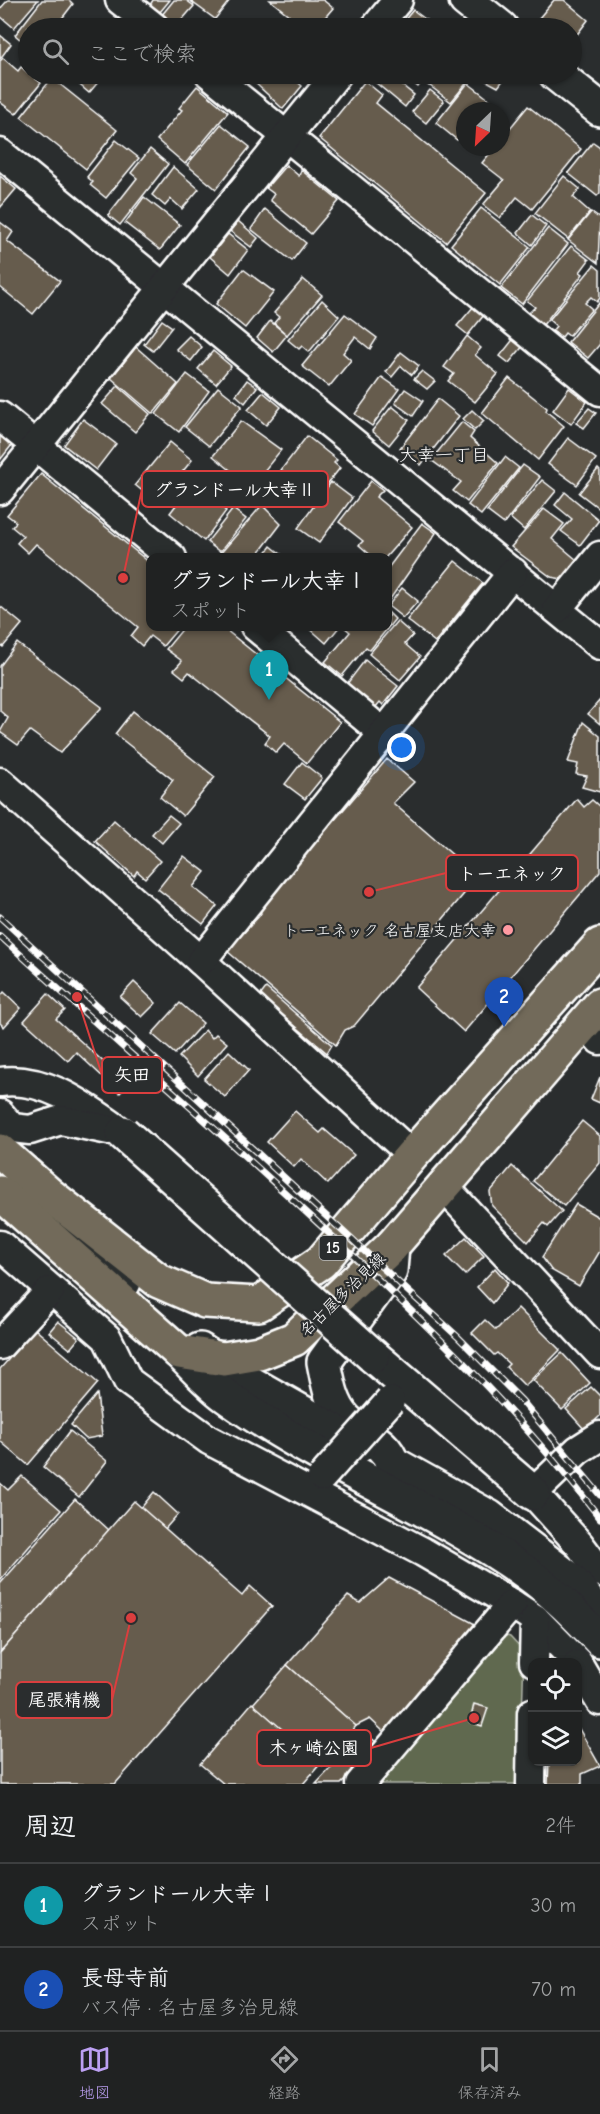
<!DOCTYPE html>
<html lang="ja">
<meta charset="utf-8">
<style>
body{margin:0;font-family:"Comic Neue","Klee One",sans-serif;background:#2d2f2f;color:#f1f3f6}
.controls{position:absolute;right:18px;bottom:18px;display:grid;overflow:hidden;border-radius:12px;box-shadow:0 2px 4px #0004}
.controls button{width:54px;height:54px;display:grid;place-items:center;padding:0;border:0;border-bottom:2px solid #3d3f40;background:#202222;color:#f1f3f6;font:30px sans-serif}
.compass{position:absolute;left:456px;top:102px;width:54px;height:54px;border-radius:50%;background:#202222;box-shadow:0 2px 4px #0004;rotate:205deg}
.you{position:absolute;left:402px;top:748px;width:21px;height:21px;margin:-15px;border:4px solid #fff;border-radius:50%;background:#1a73e8;box-shadow:0 0 0 9px #1a73e833}
.badge{display:grid;place-items:center;width:39px;height:39px;border-radius:50%;background:#bca0f2;color:#fff;font-size:20px;font-weight:700}
.pin{position:absolute;translate:-50% -50px;filter:drop-shadow(0 2px 3px #0008)}
.pin::after{content:'';position:absolute;top:32px;width:21px;height:18px;background:inherit;clip-path:polygon(0 0,100% 0,50% 100%)}
.popup{position:absolute;left:146px;top:553px;width:246px;height:78px;box-sizing:border-box;display:grid;place-content:center;border-radius:12px;background:#202222;filter:drop-shadow(0 2px 4px #0005);font-size:20px;white-space:nowrap;color:#a2a4a5}
.popup b{font-size:22px;color:#f1f3f6}
.popup::after{content:'';position:absolute;left:50%;top:100%;margin-left:-12px;border:12px solid transparent;border-top-color:#202222}
.list{margin:0;padding:0;list-style:none}
h2{display:flex;justify-content:space-between;align-items:center;height:78px;margin:0;padding:0 24px;font-size:26px}
h2 small{font-size:20px;font-weight:400;color:#a2a4a5}
.list li{display:grid;grid-template-columns:39px 1fr auto;gap:18px;align-items:center;box-sizing:border-box;height:84px;padding:0 24px;border-top:2px solid #3d3f40}
.list b{display:block;font-size:22px;white-space:nowrap}
.list p{margin:0;font-size:20px;white-space:nowrap;color:#a2a4a5}
.list em{font-size:20px;font-style:normal;color:#a2a4a5}
.icon{flex:none;width:33px;height:33px;fill:none;stroke:currentColor;stroke-width:2;stroke-linecap:round;stroke-linejoin:round}
.map{position:relative;flex:none;width:600px;height:1784px;overflow:hidden}
.search{position:absolute;background:#202222;box-shadow:0 2px 4px #0004;left:18px;right:18px;top:18px;height:66px;display:flex;align-items:center;gap:15px;box-sizing:border-box;padding:0 21px;border-radius:33px;color:#a2a4a5;font-size:22px}
.sheet{height:246px;background:#202222}
nav{display:flex;justify-content:space-around;align-items:center;box-sizing:border-box;height:84px;border-top:2px solid #3d3f40;background:#202222;font-size:16px;color:#a2a4a5}
nav a{display:grid;justify-items:center;gap:3px}
nav .on{color:#bca0f2}
.map>svg:first-child{display:block}
</style>
<div class="map">
<svg width="600" height="1784" viewBox="0 0 600 1784">
<rect width="100%" height="100%" fill="#2a2d2e"/>
<filter id="ink" filterUnits="userSpaceOnUse"><feTurbulence type="fractalNoise" baseFrequency=".0167" numOctaves="2"/><feDisplacementMap in="SourceGraphic" scale="12" xChannelSelector="R" yChannelSelector="G"/><feConvolveMatrix kernelMatrix="1 2 1 2 8 2 1 2 1" color-interpolation-filters="sRGB"/></filter>
<g filter="url(#ink)">
<path fill="#606950" stroke="#b0b4a8" stroke-width="1.5" d="M498,1633L510,1637L524,1652L520,1784H370Z"/>
<g fill="#665c4e" stroke="#fff" stroke-width="1.5">
<path d="M8,0H38L14,28L0,16V9Z"/>
<path d="M42,0H69L73,4L60,21L64,25L61,28H28V46L15,35Z"/>
<path d="M153,0H170L160,12L150,5Z"/>
<path d="M174,0H186L194,6L175,28L161,16Z"/>
<path d="M189,0H230L215,19Z"/>
<path d="M270,0H323L333,8L316,28H305Z"/>
<path d="M554,0H564L588,20L572,41V28H551L539,18Z"/>
<path d="M413,10L437,28H398Z"/>
<path d="M0,35L11,44L0,59Z"/>
<path d="M3,58L18,71L21,67L41,83L16,114L0,102V61Z"/>
<path d="M67,74H105L89,93Z"/>
<path d="M257,74H289L302,86L283,109L252,80Z"/>
<path d="M371,74H388L414,95L405,107L369,77Z"/>
<path d="M402,74H439L429,86L422,81L418,87Z"/>
<path d="M440,74H474L451,102L430,86Z"/>
<path d="M487,74H508L498,87L483,79Z"/>
<path d="M52,78L117,130L86,169L21,117Z"/>
<path d="M365,81L382,95L376,103L486,193L446,242L319,138Z"/>
<path d="M468,83L490,100L481,111H465V131L457,140L436,123Z"/>
<path d="M197,86L228,112L185,164L157,140L182,110L179,108Z"/>
<path d="M430,90L444,101L426,123L412,112Z"/>
<path d="M528,106L581,149L532,209L517,197L500,218L483,205L504,180L482,163L495,147H501V139Z"/>
<path d="M221,124L250,147L216,189L187,165Z"/>
<path d="M116,140L139,158L106,198L90,185L93,182L87,177Z"/>
<path d="M593,142L600,147V193L597,196L568,173Z"/>
<path d="M150,149L168,164L120,225L108,215L137,178L131,173Z"/>
<path d="M286,165L299,176L301,170L339,201L311,234L270,200L274,194L266,188Z"/>
<path d="M173,167L199,189L182,209L171,199L165,206L152,195Z"/>
<path d="M0,176L16,189L0,208Z"/>
<path d="M564,176L580,189L573,197L590,212L568,239L535,213Z"/>
<path d="M144,197L180,225L160,250L125,223Z"/>
<path d="M481,208L530,247L500,285L451,245Z"/>
<path d="M265,209L306,243L292,261L251,229Z"/>
<path d="M591,212L600,219L598,263L568,240Z"/>
<path d="M532,215L546,226L532,245L518,233Z"/>
<path d="M238,221L258,238L251,247L230,231Z"/>
<path d="M0,222L13,232L7,241L60,281L33,314L0,287Z"/>
<path d="M548,228L568,244L522,304L501,288Z"/>
<path d="M228,234L248,250L230,274L210,257Z"/>
<path d="M571,246L589,260L580,272L583,274L543,325L528,314L535,307L527,301Z"/>
<path d="M594,265L600,270V298L597,302L591,297L585,303L592,309L569,336L565,333L562,337L552,331L556,326L549,320Z"/>
<path d="M243,269L274,292L245,328L216,304Z"/>
<path d="M303,279L322,295L287,335L274,323L279,317L274,313Z"/>
<path d="M322,300L339,316L309,352L302,346L299,349L288,340Z"/>
<path d="M600,302V344L588,358L568,342Z"/>
<path d="M474,306L484,315L468,335L457,326Z"/>
<path d="M345,314L377,338L370,349L355,337L343,353L351,360L329,387L302,366Z"/>
<path d="M162,320L172,327L153,351L144,344Z"/>
<path d="M270,321L287,335L273,352L257,338Z"/>
<path d="M189,336L202,347L191,361L176,349Z"/>
<path d="M467,336L481,348L475,355L498,374L475,402L448,381L454,374L444,367Z"/>
<path d="M515,337L524,345L509,363L500,356Z"/>
<path d="M136,347L178,384L153,414L111,378Z"/>
<path d="M213,351L231,366L216,384L198,369Z"/>
<path d="M401,352L419,366L412,375L401,366L392,377L386,372Z"/>
<path d="M422,371L435,381L427,389L414,379Z"/>
<path d="M187,374L209,391L179,432L156,414Z"/>
<path d="M382,377L399,389L372,426L355,414Z"/>
<path d="M509,378L547,408L546,411L564,426L538,460L482,413Z"/>
<path d="M247,380L257,387L245,403L236,395Z"/>
<path d="M118,386L150,414L135,432L102,404Z"/>
<path d="M218,387L242,406L209,446L185,427Z"/>
<path d="M569,388L587,402L571,424L553,410Z"/>
<path d="M405,389L423,401L413,416L395,403Z"/>
<path d="M263,392L281,407L266,425L248,410Z"/>
<path d="M438,399L459,416L421,465L400,448Z"/>
<path d="M392,406L409,420L389,445L372,431Z"/>
<path d="M589,408L596,413L584,428L576,423Z"/>
<path d="M472,410L484,421L475,430L463,419Z"/>
<path d="M83,419L116,444L96,470L64,445Z"/>
<path d="M241,421L281,450L251,487L213,456Z"/>
<path d="M462,422L474,432L470,438L498,463L467,502L453,491L461,482L431,460Z"/>
<path d="M0,429L15,441L0,460Z"/>
<path d="M307,436L337,460L334,463L340,468L313,502L298,490L301,485L281,470Z"/>
<path d="M568,438L596,459L577,485L548,464Z"/>
<path d="M170,442L192,460L157,503L135,485Z"/>
<path d="M505,457L519,468L481,515L468,505Z"/>
<path d="M523,465L540,477L504,524L487,511Z"/>
<path d="M598,469L600,471V509L579,493Z"/>
<path d="M41,474L150,563V626H180L163,646L150,636L142,646L131,636L138,627L36,544L28,553L17,543L23,536L12,527L16,522L7,515Z"/>
<path d="M542,480L556,491L524,530L510,518Z"/>
<path d="M371,481L383,490L376,497L412,527L385,558H374L359,545L363,541L339,522Z"/>
<path d="M331,482L352,498L319,543L298,528Z"/>
<path d="M192,484L226,511L204,541L170,513Z"/>
<path d="M565,492L599,520L580,545L561,531L572,519L555,505Z"/>
<path d="M262,505L281,524L255,558H225L220,554Z"/>
<path d="M233,509L246,519L220,552L207,542Z"/>
<path d="M544,509L564,524L552,539L577,560L562,579L551,577L511,547Z"/>
<path d="M422,523L436,533L388,602V568Z"/>
<path d="M271,546L286,558H262Z"/>
<path d="M455,561L483,583L435,642L407,620Z"/>
<path d="M402,588L418,601L403,618L388,606Z"/>
<path d="M0,606L22,624L3,647L0,645Z"/>
<path d="M388,612L395,619L370,650L366,647L342,676L325,662L350,632L343,626H388Z"/>
<path d="M397,621L413,635L405,644L420,657L400,680L369,654Z"/>
<path d="M185,626H221L340,722L307,763L284,744L276,753L265,743L270,736L189,672L184,678L174,670L182,661L166,649Z"/>
<path d="M307,626H340L326,643Z"/>
<path d="M17,643L102,707L60,753L30,731L18,745L0,732L8,718L0,711V666Z"/>
<path d="M365,660L398,686L383,705L380,702L375,708L346,685Z"/>
<path d="M600,700V724L588,714Z"/>
<path d="M133,711L215,777L183,816L160,797L173,780L115,734Z"/>
<path d="M583,722L600,736V792L582,787L587,776L576,774L578,764L568,762Z"/>
<path d="M387,759L414,782L393,803L478,877L354,1026L345,1030L336,1045L227,951L261,914L260,907Z"/>
<path d="M302,762L322,778L305,799L285,784Z"/>
<path d="M577,799L584,807L592,800L600,807V871L464,1032L416,988Z"/>
<path d="M169,815L179,823L162,843L152,834Z"/>
<path d="M114,820L160,861L145,878L137,871L134,876L95,841Z"/>
<path d="M184,856L205,872L193,887L217,906L203,924L158,889Z"/>
<path d="M134,982L156,1003L142,1017L120,997Z"/>
<path d="M266,988L332,1045L327,1053L260,996Z"/>
<path d="M4,992L21,1008L4,1027L0,1023V997Z"/>
<path d="M48,994L65,1010L56,1019L128,1084L120,1093L76,1052L68,1061L24,1021Z"/>
<path d="M180,1003L203,1023L175,1054L152,1034Z"/>
<path d="M205,1030L212,1038L216,1034L227,1043L198,1076L179,1057Z"/>
<path d="M229,1051L249,1070L225,1097L204,1079Z"/>
<path d="M600,1077V1103L591,1099Z"/>
<path d="M295,1111L320,1133L324,1129L354,1155L328,1184L301,1159L294,1167L267,1142Z"/>
<path d="M582,1121L600,1136V1163L564,1206L533,1181Z"/>
<path d="M512,1166L562,1211L548,1227L544,1223L528,1242L492,1206L490,1192Z"/>
<path d="M576,1204L600,1218V1251L579,1286L551,1270L542,1257Z"/>
<path d="M466,1237L484,1256L465,1275L446,1256Z"/>
<path d="M495,1268L508,1283L492,1303L477,1287Z"/>
<path d="M518,1308L560,1350L525,1386L506,1367L509,1364L497,1353L494,1355L472,1333L485,1320L496,1330Z"/>
<path d="M58,1321L79,1338L70,1349L49,1332Z"/>
<path d="M35,1329L98,1383L28,1465L0,1441V1369Z"/>
<path d="M562,1353L590,1383L562,1410L533,1380Z"/>
<path d="M591,1387L600,1396V1416L585,1430L566,1409Z"/>
<path d="M97,1394L102,1436L86,1439L71,1425Z"/>
<path d="M70,1431L107,1461L79,1497L43,1467Z"/>
<path d="M22,1476L61,1510L0,1580V1483L8,1490Z"/>
<path d="M154,1492L178,1514L165,1529L141,1508Z"/>
<path d="M75,1499L109,1530L0,1653V1584Z"/>
<path d="M134,1501L242,1596L250,1586L272,1606L115,1784H0V1653Z"/>
<path d="M389,1578L475,1624L385,1733L370,1719L356,1726L287,1665L348,1596L360,1603Z"/>
<path d="M287,1665L356,1726L323,1766L253,1704Z"/>
<path d="M252,1703L321,1763L303,1784H224L200,1764Z"/>
<path d="M474,1704L488,1708L482,1726L470,1722Z"/>
<path d="M578,1727L600,1766L582,1774V1784H548L549,1762H578Z"/>
<path d="M364,1732L376,1742L362,1757L367,1761L362,1766L347,1752Z"/>
<path d="M340,1758L354,1771L341,1784H316Z"/>
</g>
<g fill="none" stroke-linecap="round" stroke-linejoin="round">
<g stroke="#fff" stroke-width="33">
<g id="minor">
<path d="M120,0L155,28"/>
<path d="M375,28L398,0"/>
<path d="M210,74L600,391"/>
<path d="M0,153L600,645"/>
<path d="M0,416L172,558"/>
<path d="M0,490L337,74"/>
<path d="M557,609L600,556"/>
<path d="M255,626L382,732"/>
<path d="M0,782L201,961L412,1155"/>
<path d="M201,961L513,572"/>
<path d="M585,1023L600,1040"/>
<path d="M0,1082C47,1076 87,1108 123,1133"/>
<path d="M0,1114L12,1128L30,1130L61,1120L109,1130"/>
<path d="M444,1187L600,1354"/>
<path d="M0,1245L107,1338L128,1381L209,1440L423,1552L512,1604L535,1619L577,1662"/>
<path d="M0,1345L50,1291"/>
<path d="M600,1436L578,1450L533,1493L579,1544L600,1572"/>
<path d="M534,1662L535,1619"/>
<path d="M578,1664L600,1701"/>
<path d="M360,1784L512,1604"/>
<path d="M531,1784L532,1713"/>
</g>
</g>
<g stroke="#fff" stroke-width="38">
<g id="tertiary">
<path d="M466,0L501,28"/>
<path d="M556,74L600,109"/>
<path d="M36,1201L124,1282"/>
<path d="M392,1246L390,1271L324,1362C328,1382 331,1404 345,1419C360,1435 386,1441 392,1463L489,1517L571,1580L600,1615"/>
<path d="M200,1350L238,1376L360,1445"/>
<path d="M179,1352C195,1367 211,1386 229,1398C323,1465 433,1506 527,1573C554,1592 577,1616 600,1640"/>
<path d="M373,1356L533,1493"/>
</g>
</g>
<g stroke="#fff" stroke-width="38">
<g id="primary">
<path d="M0,1151L51,1196L159,1281L205,1301L259,1304L321,1262L412,1155L600,945"/>
<path d="M0,1193L179,1352L224,1359L259,1353L294,1339L392,1246L600,1005"/>
</g>
</g>
<use href="#minor" stroke="#2a2d2e" stroke-width="28"/>
<use href="#tertiary" stroke="#2a2d2e" stroke-width="33"/>
<use href="#primary" stroke="#726b5a" stroke-width="33"/>
<g stroke="#fff" stroke-width="7">
<g id="rail">
<path d="M0,917L458,1337L522,1401L600,1495"/>
<path d="M0,936C121,1047 246,1154 365,1267C449,1346 530,1426 600,1518"/>
</g>
</g>
<use href="#rail" stroke="#2a2d2e" stroke-width="4.5" stroke-dasharray="14" stroke-linecap="butt"/>
<g stroke="#fff" stroke-width="33" stroke-linecap="butt">
<path id="minor-bridge" d="M322,1477L390,1401"/>
</g>
<g stroke="#fff" stroke-width="38" stroke-linecap="butt">
<path id="tertiary-bridge" d="M123,1133L373,1356"/>
</g>
<use href="#minor-bridge" stroke="#2a2d2e" stroke-width="28"/>
<use href="#tertiary-bridge" stroke="#2a2d2e" stroke-width="33"/>
</g>
</g>
<circle fill="#ff9aa2" stroke="#2a2d2e" stroke-width="2" cx="508" cy="930" r="6"/>
<g text-anchor="middle" stroke-width="4.5" stroke-linejoin="round" paint-order="stroke">
<rect fill="#2a2d2e" stroke="#bfc0c0" stroke-width="1.5" x="319.5" y="1236" width="27" height="24" rx="4.5"/>
<g font-size="15" font-weight="bold" fill="#fff">
<text x="333" y="1253">15</text>
</g>
<g font-size="16" fill="#fff" stroke="#2a2d2e" text-anchor="end">
<text x="496" y="936">トーエネック 名古屋支店大幸</text>
</g>
<g font-size="16" fill="#fff" stroke="#2a2d2e">
<text transform="translate(342 1294) rotate(-44)" y="6">名古屋多治見線</text>
</g>
<g font-size="18" fill="#fff" stroke="#2a2d2e">
<text x="444" y="461">大幸一丁目</text>
</g>
</g>
<path fill="none" stroke="#da3e3e" stroke-width="2" d="M123 578L142 489M369 892L446 873M77 997L102 1075M131 1618L112 1700M474 1718L371 1748"/>
<g fill="#da3e3e" stroke="#2a2d2e" stroke-width="2">
<circle cx="123" cy="578" r="6"/>
<circle cx="369" cy="892" r="6"/>
<circle cx="77" cy="997" r="6"/>
<circle cx="131" cy="1618" r="6"/>
<circle cx="474" cy="1718" r="6"/>
</g>
<g fill="#2a2d2e" stroke="#da3e3e" stroke-width="2">
<rect x="142" y="471" width="186" height="36" rx="6"/>
<rect x="446" y="855" width="132" height="36" rx="6"/>
<rect x="102" y="1057" width="60" height="36" rx="6"/>
<rect x="16" y="1682" width="96" height="36" rx="6"/>
<rect x="257" y="1730" width="114" height="36" rx="6"/>
</g>
<g font-size="18" text-anchor="middle" font-weight="bold" fill="#fff">
<text x="235" y="496">グランドール大幸Ⅱ</text>
<text x="512" y="880">トーエネック</text>
<text x="132" y="1081">矢田</text>
<text x="64" y="1706">尾張精機</text>
<text x="314" y="1754">木ヶ崎公園</text>
</g>
</svg>
<div class="controls">
<button><svg class="icon" aria-label="locate" viewBox="0 0 24 24"><circle cx="12" cy="12" r="6"/><path d="M12 2v4M12 18v4M2 12h4M18 12h4"/></svg></button>
<button><svg class="icon" aria-label="layers" viewBox="0 0 24 24"><path d="M12 4l9 5-9 5-9-5zM3 14l9 5 9-5"/></svg></button>
</div>
<svg class="compass" viewBox="-18 -18 36 36"><path d="M0-13l5 13h-10z" fill="#e53935"/><path d="M0 13l5-13h-10z" fill="#a2a4a5"/></svg>
<div class="you"></div>
<div class="pin badge" style="left:269px;top:700px;background:#0f9aa8">1</div>
<div class="popup"><b>グランドール大幸Ⅰ</b>スポット</div>
<div class="pin badge" style="left:504px;top:1027px;background:#1a4fb4">2</div>
<div class="search"><svg class="icon" aria-label="search" viewBox="0 0 24 24"><circle cx="10" cy="10" r="6"/><path d="M15 15l6 6"/></svg>ここで検索</div>
</div>
<section class="sheet">
<h2>周辺<small>2件</small></h2>
<ul class="list">
<li><span class="badge" style="background:#0f9aa8">1</span><div><b>グランドール大幸Ⅰ</b><p>スポット</p></div><em>30 m</em></li>
<li><span class="badge" style="background:#1a4fb4">2</span><div><b>長母寺前</b><p>バス停 · 名古屋多治見線</p></div><em>70 m</em></li>
</ul>
</section>
<nav>
<a class="on"><svg class="icon" aria-label="map" viewBox="0 0 24 24"><path d="M3 6l6-2 6 2 6-2v14l-6 2-6-2-6 2zM9 4v14M15 6v14"/></svg>地図</a>
<a><svg class="icon" aria-label="directions" viewBox="0 0 24 24"><path d="M12 3l9 9-9 9-9-9zM9 14v-3h6M13 9l2 2-2 2"/></svg>経路</a>
<a><svg class="icon" aria-label="saved" viewBox="0 0 24 24"><path d="M7 4h10v16l-5-4-5 4z"/></svg>保存済み</a>
</nav>
